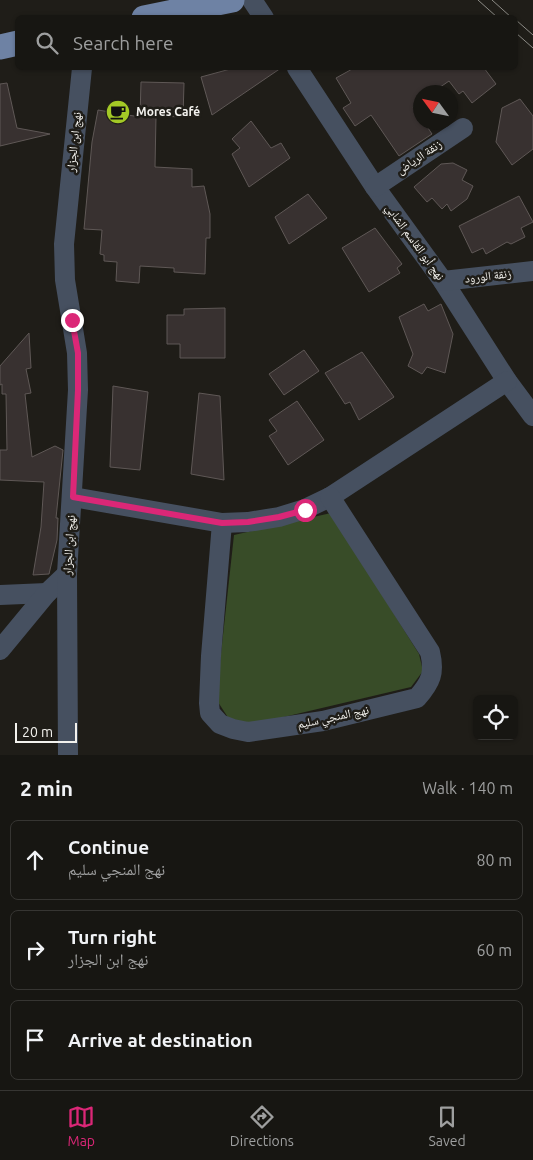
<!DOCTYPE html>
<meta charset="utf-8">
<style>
body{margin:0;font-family:Ubuntu,"Noto Naskh Arabic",sans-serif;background:#242320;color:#f1f3f6}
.controls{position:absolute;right:15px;bottom:15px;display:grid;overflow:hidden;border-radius:8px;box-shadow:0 1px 4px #0004}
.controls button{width:45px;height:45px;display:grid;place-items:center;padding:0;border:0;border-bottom:1px solid #363532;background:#171612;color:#f1f3f6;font:25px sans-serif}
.compass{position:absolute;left:413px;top:85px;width:45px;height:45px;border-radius:50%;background:#171612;box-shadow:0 1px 4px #0004;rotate:303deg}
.scale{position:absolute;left:15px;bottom:12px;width:62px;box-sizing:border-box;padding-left:5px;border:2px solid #f3f2ee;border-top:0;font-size:14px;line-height:18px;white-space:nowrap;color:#f3f2ee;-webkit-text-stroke:4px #1f1d18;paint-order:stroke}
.stop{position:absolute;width:15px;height:15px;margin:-11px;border:4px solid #db2777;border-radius:50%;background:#fff}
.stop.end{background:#db2777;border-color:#fff;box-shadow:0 1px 5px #0008}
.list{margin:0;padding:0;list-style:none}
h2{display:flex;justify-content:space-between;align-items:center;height:65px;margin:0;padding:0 20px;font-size:21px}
h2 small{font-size:16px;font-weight:400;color:#9e9f9f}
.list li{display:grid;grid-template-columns:32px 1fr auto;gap:15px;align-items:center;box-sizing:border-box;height:80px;margin:0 10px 10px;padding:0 10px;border:1px solid #363532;border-radius:8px}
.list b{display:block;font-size:19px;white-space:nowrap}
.list p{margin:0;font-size:16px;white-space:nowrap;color:#9e9f9f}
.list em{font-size:16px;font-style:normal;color:#9e9f9f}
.icon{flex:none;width:28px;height:28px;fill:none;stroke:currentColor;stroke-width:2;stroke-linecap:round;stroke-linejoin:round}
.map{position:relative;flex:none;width:533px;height:755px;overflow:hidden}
.search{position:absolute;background:#171612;box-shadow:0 1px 4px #0004;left:15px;right:15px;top:15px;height:55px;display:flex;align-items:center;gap:12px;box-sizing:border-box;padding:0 18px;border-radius:8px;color:#9e9f9f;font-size:19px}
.sheet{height:335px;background:#171612}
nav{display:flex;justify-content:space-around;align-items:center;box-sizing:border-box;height:70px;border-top:1px solid #363532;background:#171612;font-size:14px;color:#9e9f9f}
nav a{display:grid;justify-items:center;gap:2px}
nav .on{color:#db2777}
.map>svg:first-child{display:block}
</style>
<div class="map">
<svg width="533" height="755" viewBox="0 0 533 755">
<rect width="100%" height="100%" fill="#1f1d18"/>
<path fill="#384c28" d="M331,513L419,654L423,671L411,687L246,726L229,719L216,699L234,535Z"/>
<g fill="#383130" stroke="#5f5856">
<path d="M234,68H281L212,115L201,77Z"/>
<path d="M354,68H484L496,84L472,103L463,91L459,94L449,81L433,92H420V101L413,107L420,117V122H424L432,134L399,156L371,115L355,126L343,108L351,103L336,78Z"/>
<path d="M141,82L184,83L183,117L156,116L155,167L192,169V187L204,186L210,214V238H206L205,274L174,272V268L140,266L139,283L116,281L117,262L104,261V255L100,254L102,230L84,229L92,142L98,110L140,117Z"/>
<path d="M7,83L17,128L50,134L0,146V84Z"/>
<path d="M520,99L533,116V149L512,165L496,142L502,108Z"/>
<path d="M251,121L271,148L281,143L290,158L249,187L232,154L240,148L232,139Z"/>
<path d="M453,163L467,170L462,180L473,186L467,199L451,211L447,204L442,209L432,198L427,202L414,187L441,164Z"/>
<path d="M308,194L327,218L289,244L275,217Z"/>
<path d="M519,196L533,222L521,228L525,237L511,244L507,242L486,254L483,248L472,253L459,226Z"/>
<path d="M375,228L402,264L397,268L400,273L369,292L342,248Z"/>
<path d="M424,304L428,311L441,304L453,334L445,373L427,367L422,374L408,366L413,354L399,317Z"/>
<path d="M225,308V358H180V344H167V315H184V309Z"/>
<path d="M29,333L31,368L26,369L31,393L25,394L32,457L55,446L63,450L56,518H58L57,540L49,574L33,575L41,527L44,482L0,480V450H7L6,394H2V384L0,385V366Z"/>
<path d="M304,350L319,371L284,395L269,374Z"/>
<path d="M362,352L394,397L359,420L350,402L345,404L325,373Z"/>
<path d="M113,386L148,392L140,470L110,467Z"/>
<path d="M199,393L220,396L224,480L191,474Z"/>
<path d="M297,401L324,440L288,465L269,436L277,431L269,420Z"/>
</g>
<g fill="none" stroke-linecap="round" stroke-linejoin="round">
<g stroke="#465060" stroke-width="20">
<path d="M252,0L264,18"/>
<path d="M297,68L375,187L443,281L507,381L533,416"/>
<path d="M375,187L463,128"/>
<path d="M443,281L533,271"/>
<path d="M73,497L222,523L248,522L279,517L305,509L330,497L507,381"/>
<path d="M222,523L211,656L209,703L210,713L220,724L233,729L248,732L323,721L417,698C431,682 435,673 430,652L330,497"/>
<path d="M0,595L47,593"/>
<path d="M0,650L47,593L67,574"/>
<path d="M68,755L67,574L78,390L77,353L65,280L64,244L82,68"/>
</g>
<g stroke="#6e82a4" stroke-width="25">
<path d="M144,18L232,0"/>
<path d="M0,47L18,43"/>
</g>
<g stroke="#8c8b86" stroke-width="1">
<path d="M478,0L498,18"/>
<path d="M492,0L512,18"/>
<path d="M516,20L533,35"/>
<path d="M516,33L533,48"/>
</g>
</g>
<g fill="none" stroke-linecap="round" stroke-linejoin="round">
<path stroke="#db2777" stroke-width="6" d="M72,320L78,353V390L73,497L222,523L248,522L279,517L305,510"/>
</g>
<defs>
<g id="cafe-disc" transform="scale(1.25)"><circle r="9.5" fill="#a3c926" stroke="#1f1d18"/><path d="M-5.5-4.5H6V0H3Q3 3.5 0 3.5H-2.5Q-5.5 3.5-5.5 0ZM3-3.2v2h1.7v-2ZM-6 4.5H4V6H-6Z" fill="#111"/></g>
</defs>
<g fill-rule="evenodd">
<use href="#cafe-disc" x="118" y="112"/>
</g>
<g text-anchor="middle" stroke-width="5" stroke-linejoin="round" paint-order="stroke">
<g font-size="12" font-weight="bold" fill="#f3f2ee" stroke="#1f1d18" text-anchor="start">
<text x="136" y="116">Mores Café</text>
</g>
<g font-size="12" fill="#f3f2ee" stroke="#1f1d18">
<text transform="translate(74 142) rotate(-84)" y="4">نهج ابن الجزار</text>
<text transform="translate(419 157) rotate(-34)" y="4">زنقة الرياض</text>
<text transform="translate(415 242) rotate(54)" y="4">نهج أبو القاسم الشابي</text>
<text transform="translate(488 276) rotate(-7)" y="4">زنقة الورود</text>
<text transform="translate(69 545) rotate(-86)" y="4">نهج ابن الجزار</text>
<text transform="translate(333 717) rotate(-12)" y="4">نهج المنجي سليم</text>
</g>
</g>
</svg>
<div class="controls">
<button><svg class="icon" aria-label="locate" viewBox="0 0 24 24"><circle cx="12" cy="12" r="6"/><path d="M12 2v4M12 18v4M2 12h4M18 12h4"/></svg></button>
</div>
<svg class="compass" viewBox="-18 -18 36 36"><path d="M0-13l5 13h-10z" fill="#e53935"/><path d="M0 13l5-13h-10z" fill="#9e9f9f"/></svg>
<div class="scale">20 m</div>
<div class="stop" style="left:305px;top:510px"></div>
<div class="stop end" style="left:72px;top:320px"></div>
<div class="search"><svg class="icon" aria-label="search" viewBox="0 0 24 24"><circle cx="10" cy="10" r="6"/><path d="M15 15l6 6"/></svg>Search here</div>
</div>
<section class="sheet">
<h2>2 min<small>Walk · 140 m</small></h2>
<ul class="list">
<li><svg class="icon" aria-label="ahead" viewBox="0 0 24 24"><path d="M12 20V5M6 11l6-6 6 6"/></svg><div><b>Continue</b><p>نهج المنجي سليم</p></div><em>80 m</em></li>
<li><svg class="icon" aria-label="right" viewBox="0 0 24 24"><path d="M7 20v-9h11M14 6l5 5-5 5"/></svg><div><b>Turn right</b><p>نهج ابن الجزار</p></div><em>60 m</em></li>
<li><svg class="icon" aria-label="arrive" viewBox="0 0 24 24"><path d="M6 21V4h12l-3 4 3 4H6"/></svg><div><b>Arrive at destination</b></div></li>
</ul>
</section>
<nav>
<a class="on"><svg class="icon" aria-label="map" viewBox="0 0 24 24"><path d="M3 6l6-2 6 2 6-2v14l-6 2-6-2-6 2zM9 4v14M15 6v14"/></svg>Map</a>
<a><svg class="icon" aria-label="directions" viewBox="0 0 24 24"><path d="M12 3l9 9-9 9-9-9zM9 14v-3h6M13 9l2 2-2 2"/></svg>Directions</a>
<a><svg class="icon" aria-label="saved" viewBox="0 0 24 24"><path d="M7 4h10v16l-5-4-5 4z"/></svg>Saved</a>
</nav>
